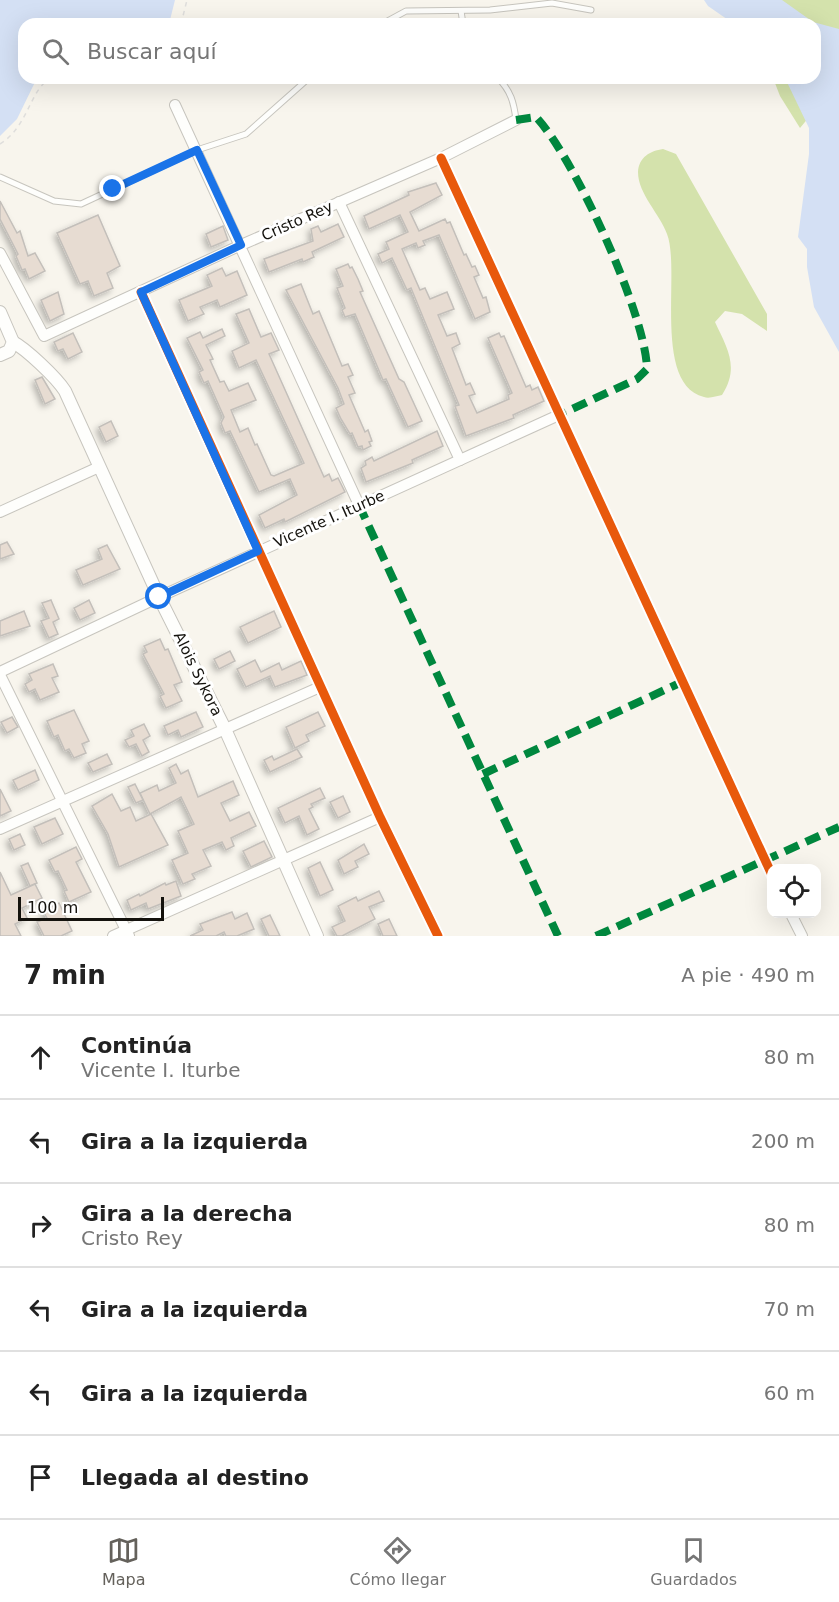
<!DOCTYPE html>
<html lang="es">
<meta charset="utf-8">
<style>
body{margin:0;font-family:"DejaVu Sans",sans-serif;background:#f2f2f2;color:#222}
.controls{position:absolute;right:18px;bottom:18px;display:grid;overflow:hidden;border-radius:12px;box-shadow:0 6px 24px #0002}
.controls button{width:54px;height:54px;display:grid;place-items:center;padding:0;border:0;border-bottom:2px solid #e0e0e0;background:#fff;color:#222;font:30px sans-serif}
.scale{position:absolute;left:18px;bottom:15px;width:146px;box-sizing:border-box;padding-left:6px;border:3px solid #14120d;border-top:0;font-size:16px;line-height:21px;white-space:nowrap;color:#14120d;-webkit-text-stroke:4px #fff;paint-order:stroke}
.stop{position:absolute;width:18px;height:18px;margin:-14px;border:4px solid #1a73e8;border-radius:50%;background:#fff}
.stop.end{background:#1a73e8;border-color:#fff;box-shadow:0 2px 6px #0008}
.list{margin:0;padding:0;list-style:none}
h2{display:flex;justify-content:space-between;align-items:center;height:78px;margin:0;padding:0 24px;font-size:26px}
h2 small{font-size:20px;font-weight:400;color:#767676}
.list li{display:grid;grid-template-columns:39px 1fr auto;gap:18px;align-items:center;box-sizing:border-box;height:84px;padding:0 24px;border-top:2px solid #e0e0e0}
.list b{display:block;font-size:22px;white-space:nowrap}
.list p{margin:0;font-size:20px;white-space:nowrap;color:#767676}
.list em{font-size:20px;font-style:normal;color:#767676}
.icon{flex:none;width:33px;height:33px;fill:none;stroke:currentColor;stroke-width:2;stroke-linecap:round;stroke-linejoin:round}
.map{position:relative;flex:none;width:839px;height:936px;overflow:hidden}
.search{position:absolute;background:#fff;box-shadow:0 6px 24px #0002;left:18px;right:18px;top:18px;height:66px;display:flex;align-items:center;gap:15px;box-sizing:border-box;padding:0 21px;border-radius:18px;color:#767676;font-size:22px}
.sheet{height:582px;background:#fff}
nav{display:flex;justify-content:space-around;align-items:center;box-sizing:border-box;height:84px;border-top:2px solid #e0e0e0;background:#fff;font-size:16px;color:#767676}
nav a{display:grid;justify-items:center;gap:3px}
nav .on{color:#64615b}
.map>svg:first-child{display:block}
</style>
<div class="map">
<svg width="839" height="936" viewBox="0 0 839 936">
<defs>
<filter id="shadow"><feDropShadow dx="-3" dy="3" stdDeviation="3" flood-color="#0004"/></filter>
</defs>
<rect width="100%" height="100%" fill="#f8f5ed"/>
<g fill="#d4e2ac">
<path d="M763,0H839V101L819,105L800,128L780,96L773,78H815V24Z"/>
<path d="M663,149L676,154L767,314V331L742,314L725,311L715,322C727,348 740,367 722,395C717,396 709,399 704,397C652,384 681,270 667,234C660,214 638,194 638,172C639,157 650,151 663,149Z"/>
</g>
<g fill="#d4e0f4">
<path d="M0,0H175L169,24H24V78H37L17,119L0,136Z"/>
<path d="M704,0H782L813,22L839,29V352L814,307L807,267V249L798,237L809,154V128L785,78H815V24H734L708,6Z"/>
</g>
<g fill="#e7dcd2" stroke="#c3bfba" stroke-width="1.5" filter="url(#shadow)">
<path d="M436,183L442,195L410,212L419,231L445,219L447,223L450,222L464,255L466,254L472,267L475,266L479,275L474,277L483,298L486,297L490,312L475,319L439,235L423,241L425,245L418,248L416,243L402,249L420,290L425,288L430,299L447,292L454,309L438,315L447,336L456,333L460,344L452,348L466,385L470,383L475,394L469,396L477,413L509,399L508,395L512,393L488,338L499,333L501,337L504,336L526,387L530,385L532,390L538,387L544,401L513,415L514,418L466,436L455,406L459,405L411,288L407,290L392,258L382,263L378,254L389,249L386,242L408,232L400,215L369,229L364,216L409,195L408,192Z"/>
<path d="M0,201L17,233L20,231L28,256L35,253L45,271L29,279L25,269L22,270L16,256L18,254L0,219Z"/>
<path d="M98,215L120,266L107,273L113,288L94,296L88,281L80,284L57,233Z"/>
<path d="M338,224L344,237L312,252L314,257L303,262L302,259L269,272L264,259L313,241L311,229L318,226L321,232Z"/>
<path d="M223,226L228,240L211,247L206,234Z"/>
<path d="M348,264L350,268L352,267L358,279L363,291L360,292L399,379L404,382L422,421L408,427L386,379L383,380L355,314L345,317L342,310L345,308L337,288L343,286L336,269Z"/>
<path d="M222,268L226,276L237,271L247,295L220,307L217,300L200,307L204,314L188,321L179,300L212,286L207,275Z"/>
<path d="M301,284L313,314L319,311L342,366L348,364L353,375L348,377L355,393L349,395L365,432L368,430L372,441L369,442L371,446L363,450L362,446L358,447L352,433L350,434L341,419L336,408L344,404L338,388L286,290Z"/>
<path d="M58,292L64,314L50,321L41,300Z"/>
<path d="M249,309L261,337L271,333L279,350L269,354L324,477L329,474L332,481L338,478L345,492L285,522L284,519L265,528L259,515L297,495L290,479L259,492L230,431L225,433L221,423L224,417L208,381L204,383L199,372L203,370L187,338L200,332L203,338L222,329L225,336L206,345L213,359L210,360L220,382L224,381L229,391L248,383L256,400L231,410L240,432L248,428L255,445L257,444L271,475L274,476L304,463L256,360L239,368L232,351L249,343L236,314Z"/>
<path d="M73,333L82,352L68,359L63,349L58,351L54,342Z"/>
<path d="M42,377L55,399L45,404L35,380Z"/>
<path d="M111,421L118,436L106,442L99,427Z"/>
<path d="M437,431L443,446L412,460L413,463L366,482L361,468L366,465L365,461L372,457L374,461Z"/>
<path d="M7,542L14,554L0,559V545Z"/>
<path d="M107,545L120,569L83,585L76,570L102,559L98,549Z"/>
<path d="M51,600L59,619L53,622L58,634L49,638L41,621L49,618L42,603Z"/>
<path d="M89,600L95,613L80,620L74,608Z"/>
<path d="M24,611L30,626L0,636V621Z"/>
<path d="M274,611L281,627L248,643L240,627Z"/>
<path d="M160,639L165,650L168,649L182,682L174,685L182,701L166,708L160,696L164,694L143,654L147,652L144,646Z"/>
<path d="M230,651L235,661L219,669L214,659Z"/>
<path d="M255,660L261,672L279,663L282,670L301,661L307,675L275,687L270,676L246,687L237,669Z"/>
<path d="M53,664L58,676L52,678L59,692L40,700L35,689L29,692L25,684L32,680L29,674Z"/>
<path d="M74,710L89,741L82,744L86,753L74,758L69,749L65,751L58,735L54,737L47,721Z"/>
<path d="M196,712L203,727L181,737L178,730L168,735L164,726Z"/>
<path d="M318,712L325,726L306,735L309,741L295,748L286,727Z"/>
<path d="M12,717L18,727L7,733L1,722Z"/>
<path d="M144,724L150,736L143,740L149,752L142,756L136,744L129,747L125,740L134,736L131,730Z"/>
<path d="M297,749L302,757L270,772L264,760L272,756L274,760Z"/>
<path d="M107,754L112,764L93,772L88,763Z"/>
<path d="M176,764L181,774L188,770L198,797L233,781L239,795L221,803L230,821L249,812L256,826L231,838L234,846L226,850L222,842L203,850L211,866L192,874L195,879L183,884L172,860L188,853L178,831L194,824L181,797L150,814L140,793L157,785L159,791L176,783L169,768Z"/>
<path d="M35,770L39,780L18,790L13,780Z"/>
<path d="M135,784L143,800L136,803L128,787Z"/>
<path d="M320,788L325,798L311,804L313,807L309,809L319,829L307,835L299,816L285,823L278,808Z"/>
<path d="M0,789L11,811L0,816Z"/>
<path d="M112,794L121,811L130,807L136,821L151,814L168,845L119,867L108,834L92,806Z"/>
<path d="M343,796L350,812L338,818L330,802Z"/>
<path d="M55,818L63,834L42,844L34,827Z"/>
<path d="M20,834L25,845L14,850L9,839Z"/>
<path d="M264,841L272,857L251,867L243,851Z"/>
<path d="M364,844L369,854L355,861L358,867L344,874L338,860Z"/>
<path d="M76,847L82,859L76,862L91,892L69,902L64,891L67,890L58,871L55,872L49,860Z"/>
<path d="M320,862L333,890L320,896L308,868Z"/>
<path d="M28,863L37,883L30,886L21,866Z"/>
<path d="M0,872L11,895L35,884L42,898L22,908L27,918L15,924L21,936H0Z"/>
<path d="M176,881L181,896L148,909L146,903L131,910L127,900L139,894L140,896L165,883L166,885Z"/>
<path d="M379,891L384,901L369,907L375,919L342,936H337L332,927L345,921L338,906L356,897L358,901Z"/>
<path d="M59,903L72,931L61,936H44L37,922L47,918L43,911Z"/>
<path d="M232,912L235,919L247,913L254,929L237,936H226L224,932L216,936H190L203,930L200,924Z"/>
<path d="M270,915L280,936H269L261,919Z"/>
<path d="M389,919L397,936H383L378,924Z"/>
</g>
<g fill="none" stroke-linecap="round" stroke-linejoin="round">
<g stroke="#c7c5be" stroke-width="7">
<g id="service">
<path d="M461,11L463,24"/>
<path d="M382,24L406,11L490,10L552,3L591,10"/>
<path d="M498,78C511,91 514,103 516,120"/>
<path d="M0,177L54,201L81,204L197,150L246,134L309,78"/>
</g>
</g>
<g stroke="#c7c5be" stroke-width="12">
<g id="minor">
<path d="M175,105L359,505"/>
<path d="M441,158L772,875"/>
<path d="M339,202L460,460"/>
<path d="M0,253L44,336L241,245L441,158L516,120"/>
<path d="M141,292L380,817L438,936"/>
<path d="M0,512L99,467"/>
<path d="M0,672L159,597L561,414"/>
<path d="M0,675L129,936"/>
<path d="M0,829L320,687"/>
<path d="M791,914L802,936"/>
<path d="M113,936L380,817"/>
</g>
</g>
<g stroke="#c7c5be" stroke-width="14">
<g id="tertiary">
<path d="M0,312L13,342L9,351L0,355"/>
<path d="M13,342C26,349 56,377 65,391L159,597L225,729L317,936"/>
</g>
</g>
<g stroke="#dfdedc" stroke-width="1.5" stroke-dasharray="4.5 4.5" stroke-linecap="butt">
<path d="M181,24L187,0"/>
<path d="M0,144C29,126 29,90 51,78"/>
</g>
<use href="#service" stroke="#fefefc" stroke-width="5"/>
<use href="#minor" stroke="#fefefc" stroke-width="10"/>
<use href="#tertiary" stroke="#fefefc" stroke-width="12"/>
<g stroke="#00873e" stroke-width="8" stroke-dasharray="15 8" stroke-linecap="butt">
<path d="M516,120L536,117C574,157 646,315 647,369L637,379L561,414"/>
<path d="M359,505L558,936"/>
<path d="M483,774L682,682"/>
<path d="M596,936L839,827"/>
</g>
<g stroke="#fff" stroke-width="13">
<g id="cycleway">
<path d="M441,158L772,875"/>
<path d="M141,292L380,817L438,936"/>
</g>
</g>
<use href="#cycleway" stroke="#e8590c" stroke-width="9"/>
</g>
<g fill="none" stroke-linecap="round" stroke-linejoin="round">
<path stroke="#1a73e8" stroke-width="8" d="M113,189L197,150L241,245L141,292L258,551L159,597"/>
</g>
<g text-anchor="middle" stroke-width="6" stroke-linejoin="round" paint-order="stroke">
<g font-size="15" fill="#14120d" stroke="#fff">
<text transform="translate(297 221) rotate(-24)" y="5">Cristo Rey</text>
<text transform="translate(329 519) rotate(-24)" y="5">Vicente I. Iturbe</text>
<text transform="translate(198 674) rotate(64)" y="5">Alois Sykora</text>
</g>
</g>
</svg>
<div class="controls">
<button><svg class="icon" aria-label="locate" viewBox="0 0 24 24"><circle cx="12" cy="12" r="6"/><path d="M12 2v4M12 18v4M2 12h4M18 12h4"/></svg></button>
</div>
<div class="scale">100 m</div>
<div class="stop" style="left:159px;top:597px"></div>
<div class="stop end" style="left:113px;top:189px"></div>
<div class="search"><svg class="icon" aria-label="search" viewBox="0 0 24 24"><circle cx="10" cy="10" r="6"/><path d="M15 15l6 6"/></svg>Buscar aquí</div>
</div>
<section class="sheet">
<h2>7 min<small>A pie · 490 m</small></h2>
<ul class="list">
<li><svg class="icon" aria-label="ahead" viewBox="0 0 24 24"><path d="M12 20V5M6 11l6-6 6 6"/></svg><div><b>Continúa</b><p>Vicente I. Iturbe</p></div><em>80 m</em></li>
<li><svg class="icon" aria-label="left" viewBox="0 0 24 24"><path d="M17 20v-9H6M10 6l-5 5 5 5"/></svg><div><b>Gira a la izquierda</b></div><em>200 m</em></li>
<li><svg class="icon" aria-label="right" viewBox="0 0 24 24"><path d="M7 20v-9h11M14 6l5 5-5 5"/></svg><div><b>Gira a la derecha</b><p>Cristo Rey</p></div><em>80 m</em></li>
<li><svg class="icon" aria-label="left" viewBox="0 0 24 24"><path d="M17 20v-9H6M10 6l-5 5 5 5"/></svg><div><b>Gira a la izquierda</b></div><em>70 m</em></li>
<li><svg class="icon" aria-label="left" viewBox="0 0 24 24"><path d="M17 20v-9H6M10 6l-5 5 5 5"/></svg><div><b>Gira a la izquierda</b></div><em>60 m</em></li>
<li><svg class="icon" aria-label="arrive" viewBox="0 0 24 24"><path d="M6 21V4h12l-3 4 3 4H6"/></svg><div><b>Llegada al destino</b></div></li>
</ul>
</section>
<nav>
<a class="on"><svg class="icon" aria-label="map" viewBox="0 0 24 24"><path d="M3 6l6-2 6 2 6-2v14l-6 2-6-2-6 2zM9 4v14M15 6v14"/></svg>Mapa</a>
<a><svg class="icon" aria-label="directions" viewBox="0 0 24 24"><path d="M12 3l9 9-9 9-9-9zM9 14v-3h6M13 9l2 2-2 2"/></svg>Cómo llegar</a>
<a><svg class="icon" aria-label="saved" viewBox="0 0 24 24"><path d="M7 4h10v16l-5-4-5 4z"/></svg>Guardados</a>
</nav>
